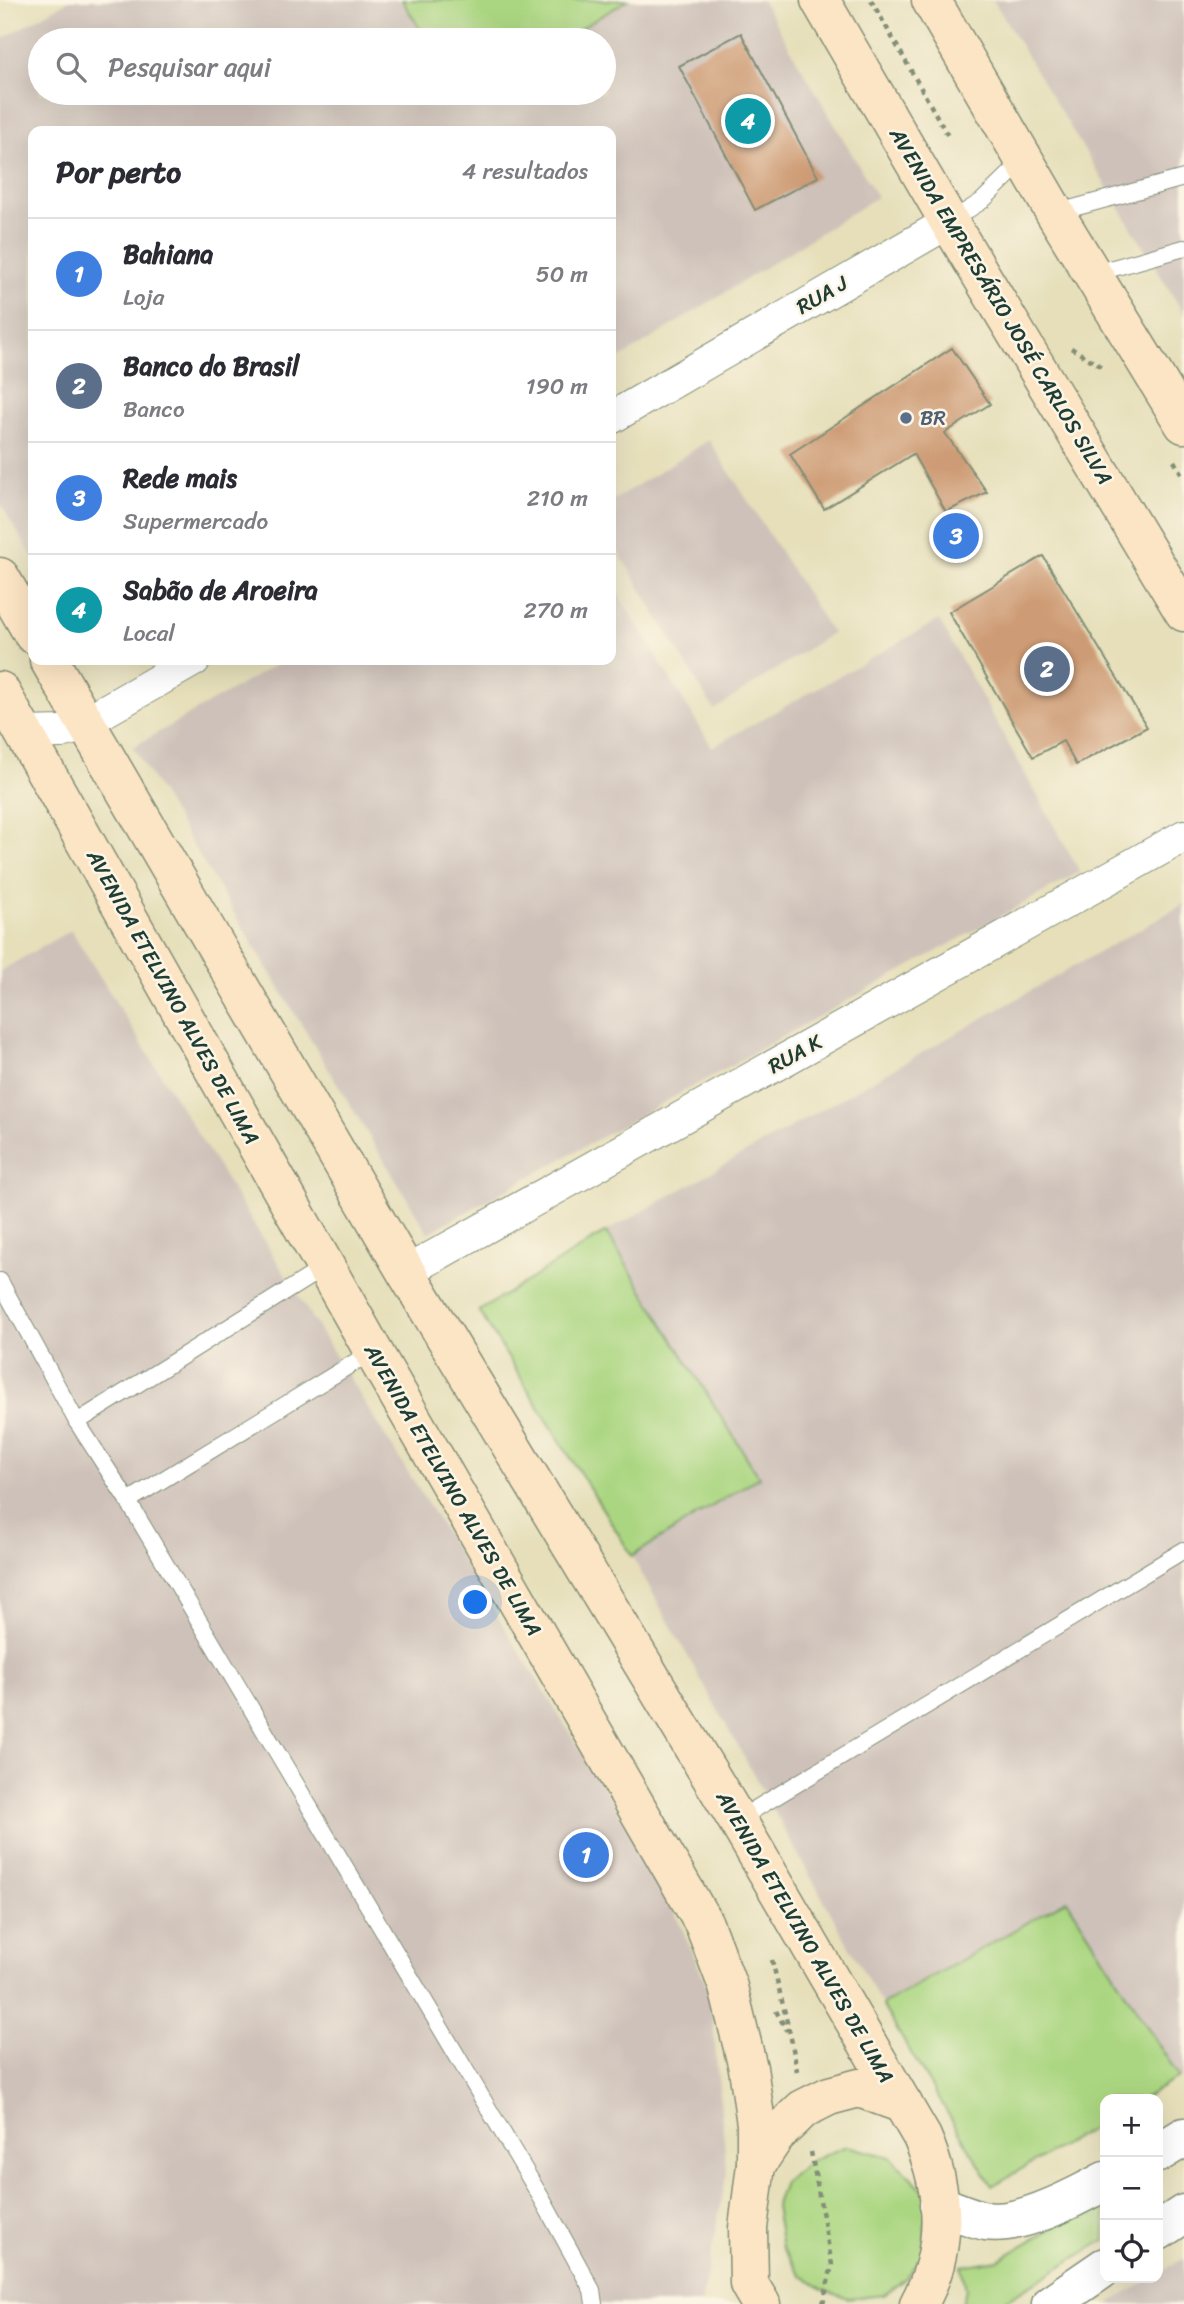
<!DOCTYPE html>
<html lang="pt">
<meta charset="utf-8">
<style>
body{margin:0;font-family:Sriracha,sans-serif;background:#f2f2f3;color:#2b2b33}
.controls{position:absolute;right:21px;bottom:21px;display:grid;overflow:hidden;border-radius:14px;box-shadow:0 7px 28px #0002}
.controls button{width:63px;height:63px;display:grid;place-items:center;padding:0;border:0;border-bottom:2px solid #e1e1e2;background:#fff;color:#2b2b33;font:35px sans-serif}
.you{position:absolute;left:476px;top:1603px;width:24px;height:24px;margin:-18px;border:5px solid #fff;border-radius:50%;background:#1a73e8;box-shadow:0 0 0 10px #1a73e833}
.badge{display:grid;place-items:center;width:46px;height:46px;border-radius:50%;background:#d1495b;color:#fff;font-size:23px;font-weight:700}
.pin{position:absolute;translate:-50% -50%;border:4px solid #fff;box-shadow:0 2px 7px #0006}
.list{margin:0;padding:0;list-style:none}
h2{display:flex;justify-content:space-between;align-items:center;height:91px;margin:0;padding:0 28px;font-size:30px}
h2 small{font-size:23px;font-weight:400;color:#7c7c81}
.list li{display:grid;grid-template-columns:46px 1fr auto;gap:21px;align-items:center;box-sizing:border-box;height:112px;padding:0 28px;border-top:2px solid #e1e1e2}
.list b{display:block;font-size:26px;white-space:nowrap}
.list p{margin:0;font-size:23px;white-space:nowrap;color:#7c7c81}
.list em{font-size:23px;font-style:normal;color:#7c7c81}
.icon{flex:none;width:38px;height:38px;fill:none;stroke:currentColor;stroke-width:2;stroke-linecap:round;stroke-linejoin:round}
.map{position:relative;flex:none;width:1184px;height:2304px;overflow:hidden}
.search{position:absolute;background:#fff;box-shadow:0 7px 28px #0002;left:28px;top:28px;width:588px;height:77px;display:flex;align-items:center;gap:18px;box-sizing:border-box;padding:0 24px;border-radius:38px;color:#7c7c81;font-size:26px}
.panel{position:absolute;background:#fff;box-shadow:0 7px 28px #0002;left:28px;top:126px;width:588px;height:539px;border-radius:14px}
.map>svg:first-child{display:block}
</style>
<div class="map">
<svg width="1184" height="2304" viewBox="0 0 1184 2304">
<rect width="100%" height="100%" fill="#fcf5e5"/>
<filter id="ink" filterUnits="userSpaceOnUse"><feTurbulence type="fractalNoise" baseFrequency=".0143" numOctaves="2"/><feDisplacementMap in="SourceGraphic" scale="14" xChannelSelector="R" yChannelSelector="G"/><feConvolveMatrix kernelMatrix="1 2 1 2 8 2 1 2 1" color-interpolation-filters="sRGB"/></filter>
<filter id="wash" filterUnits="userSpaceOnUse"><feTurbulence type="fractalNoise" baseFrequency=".00686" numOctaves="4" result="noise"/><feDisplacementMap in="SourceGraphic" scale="28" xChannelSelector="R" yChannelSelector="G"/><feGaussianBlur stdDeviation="1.57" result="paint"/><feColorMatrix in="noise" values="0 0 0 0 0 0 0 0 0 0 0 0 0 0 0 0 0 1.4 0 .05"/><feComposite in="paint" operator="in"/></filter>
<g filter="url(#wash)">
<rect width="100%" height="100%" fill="#e6dfba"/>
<g fill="#cec1b9">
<path d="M70,0H402L427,40H40V93H459L463,99L474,93H604V40H561L628,0H762L877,197L611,364V131H33V558L0,503V40Z"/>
<path d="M993,0H1184V314Z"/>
<path d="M709,440L832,633L714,710L611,540V502Z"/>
<path d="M611,582L712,747L939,620L1080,872L428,1233L133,747L284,660H611Z"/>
<path d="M1184,904V2075L1179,2077L1067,1900L882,2005L632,1556L758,1477L606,1232Z"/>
<path d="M71,930L660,1878L710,1993L727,2173L701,2304H0V971Z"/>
<path d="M1184,2258V2304H1108L1152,2278H1158V2274Z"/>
</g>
<g fill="#abd681" stroke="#658a5a" stroke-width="2">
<path d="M402,0H628L561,40H427Z"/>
<path d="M606,1232L759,1477L632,1556L479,1311Z"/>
<path d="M1067,1900L1179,2077L1142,2099H1105V2121L992,2186L882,2005Z"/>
<path d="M846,2146L890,2157L927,2193L924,2254L906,2278L884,2295L848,2299L822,2289L801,2275L782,2248L775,2207L784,2182L809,2162Z"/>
<path d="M1105,2197V2240L999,2304H962L966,2289L961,2266L998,2260Z"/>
</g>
<g id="blocks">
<g fill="#cd9b75">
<path d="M741,33L818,177L755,210L679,66Z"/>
<path d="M952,348L990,404L945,433L987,492L946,512L913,454L824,509L790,454Z"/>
<path d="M1043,556L1147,727L1076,765L1063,741L1033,757L949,612Z"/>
</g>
</g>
</g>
<g filter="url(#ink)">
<use href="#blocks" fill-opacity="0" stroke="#828e77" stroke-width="2"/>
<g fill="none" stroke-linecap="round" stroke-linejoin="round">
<g stroke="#828e77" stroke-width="18">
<g id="service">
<path d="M1055,213L1184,178"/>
<path d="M949,222L982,201L1024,160"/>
<path d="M1092,274L1184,248"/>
<path d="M0,1281L77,1422L128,1501L542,2199L592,2290L594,2304"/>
<path d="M77,1422L325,1267"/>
<path d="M128,1501L373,1351"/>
<path d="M737,1820L1184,1550"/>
</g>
</g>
<g stroke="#828e77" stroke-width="34">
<g id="minor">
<path d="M611,418L949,222"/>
<path d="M25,733L61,732L75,728L194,660"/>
<path d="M406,1272L1184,836"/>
</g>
</g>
<g stroke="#828e77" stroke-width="41">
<g id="tertiary">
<path d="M1158,2153L1184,2137"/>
<path d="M939,2205C954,2210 971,2218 986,2221C1020,2227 1076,2197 1105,2181"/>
<path d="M1158,2231L1184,2214"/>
<path d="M1051,2304L1105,2267"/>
</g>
</g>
<g stroke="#828e77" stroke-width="41">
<g id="secondary">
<path d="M820,0L949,222L1184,612"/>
<path d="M931,0L1055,213L1184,424"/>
<path d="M0,577L33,634"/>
<path d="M49,660L406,1272L737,1820L922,2137C946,2192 948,2250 919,2304"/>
<path d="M0,691L373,1351L704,1924L728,1987L748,2068L756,2124V2165L748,2228L749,2284L761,2304"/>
<path d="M756,2165L776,2135L803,2109L829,2096L859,2088L903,2104"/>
</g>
</g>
<g stroke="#828e77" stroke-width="4.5" stroke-dasharray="5 5" stroke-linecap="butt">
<path d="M871,0L948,136"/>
<path d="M1071,348L1102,367"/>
<path d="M1174,461L1184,478"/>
<path d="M772,1960L791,2038L797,2071"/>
<path d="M776,2011L787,2031"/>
<path d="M811,2152L832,2265L823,2304"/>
</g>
<use href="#service" stroke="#fff" stroke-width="16"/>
<use href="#minor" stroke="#fff" stroke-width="32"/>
<use href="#tertiary" stroke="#fff" stroke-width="38"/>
<use href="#secondary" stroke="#fce5c4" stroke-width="38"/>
</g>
</g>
<circle fill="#5c6f8a" stroke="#fcf5e5" stroke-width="2.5" cx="906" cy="418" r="7"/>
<g text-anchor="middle" stroke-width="5" stroke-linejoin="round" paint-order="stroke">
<g font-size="21" fill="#1f3d34" stroke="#fcf5e5">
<text transform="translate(822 295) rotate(-30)" y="7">RUA J</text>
<text transform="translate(1001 306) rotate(59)" y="7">AVENIDA EMPRESÁRIO JOSÉ CARLOS SILVA</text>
<text transform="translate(173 997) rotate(61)" y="7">AVENIDA ETELVINO ALVES DE LIMA</text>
<text transform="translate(795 1054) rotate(-29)" y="7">RUA K</text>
<text transform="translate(453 1490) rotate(60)" y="7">AVENIDA ETELVINO ALVES DE LIMA</text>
<text transform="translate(805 1937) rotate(60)" y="7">AVENIDA ETELVINO ALVES DE LIMA</text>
</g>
<g font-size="21" fill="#4e5e75" stroke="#fcf5e5" text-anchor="start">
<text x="920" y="425">BR</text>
</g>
</g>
</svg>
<div class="controls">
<button>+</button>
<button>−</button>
<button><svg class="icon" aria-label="locate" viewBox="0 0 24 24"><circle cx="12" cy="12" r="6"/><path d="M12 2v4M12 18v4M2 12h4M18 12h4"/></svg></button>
</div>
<div class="you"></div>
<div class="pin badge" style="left:586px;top:1855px;background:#3f7fe0">1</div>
<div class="pin badge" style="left:1047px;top:669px;background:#5c6f8a">2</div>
<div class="pin badge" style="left:956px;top:536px;background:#3f7fe0">3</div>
<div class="pin badge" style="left:748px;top:121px;background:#0f9aa8">4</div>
<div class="search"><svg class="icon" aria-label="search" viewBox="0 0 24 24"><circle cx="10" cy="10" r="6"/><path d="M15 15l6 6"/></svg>Pesquisar aqui</div>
<section class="panel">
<h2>Por perto<small>4 resultados</small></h2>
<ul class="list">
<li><span class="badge" style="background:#3f7fe0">1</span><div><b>Bahiana</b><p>Loja</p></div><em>50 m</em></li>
<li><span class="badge" style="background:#5c6f8a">2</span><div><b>Banco do Brasil</b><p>Banco</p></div><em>190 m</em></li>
<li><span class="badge" style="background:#3f7fe0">3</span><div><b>Rede mais</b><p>Supermercado</p></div><em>210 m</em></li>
<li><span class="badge" style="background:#0f9aa8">4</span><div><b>Sabão de Aroeira</b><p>Local</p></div><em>270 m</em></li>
</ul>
</section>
</div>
